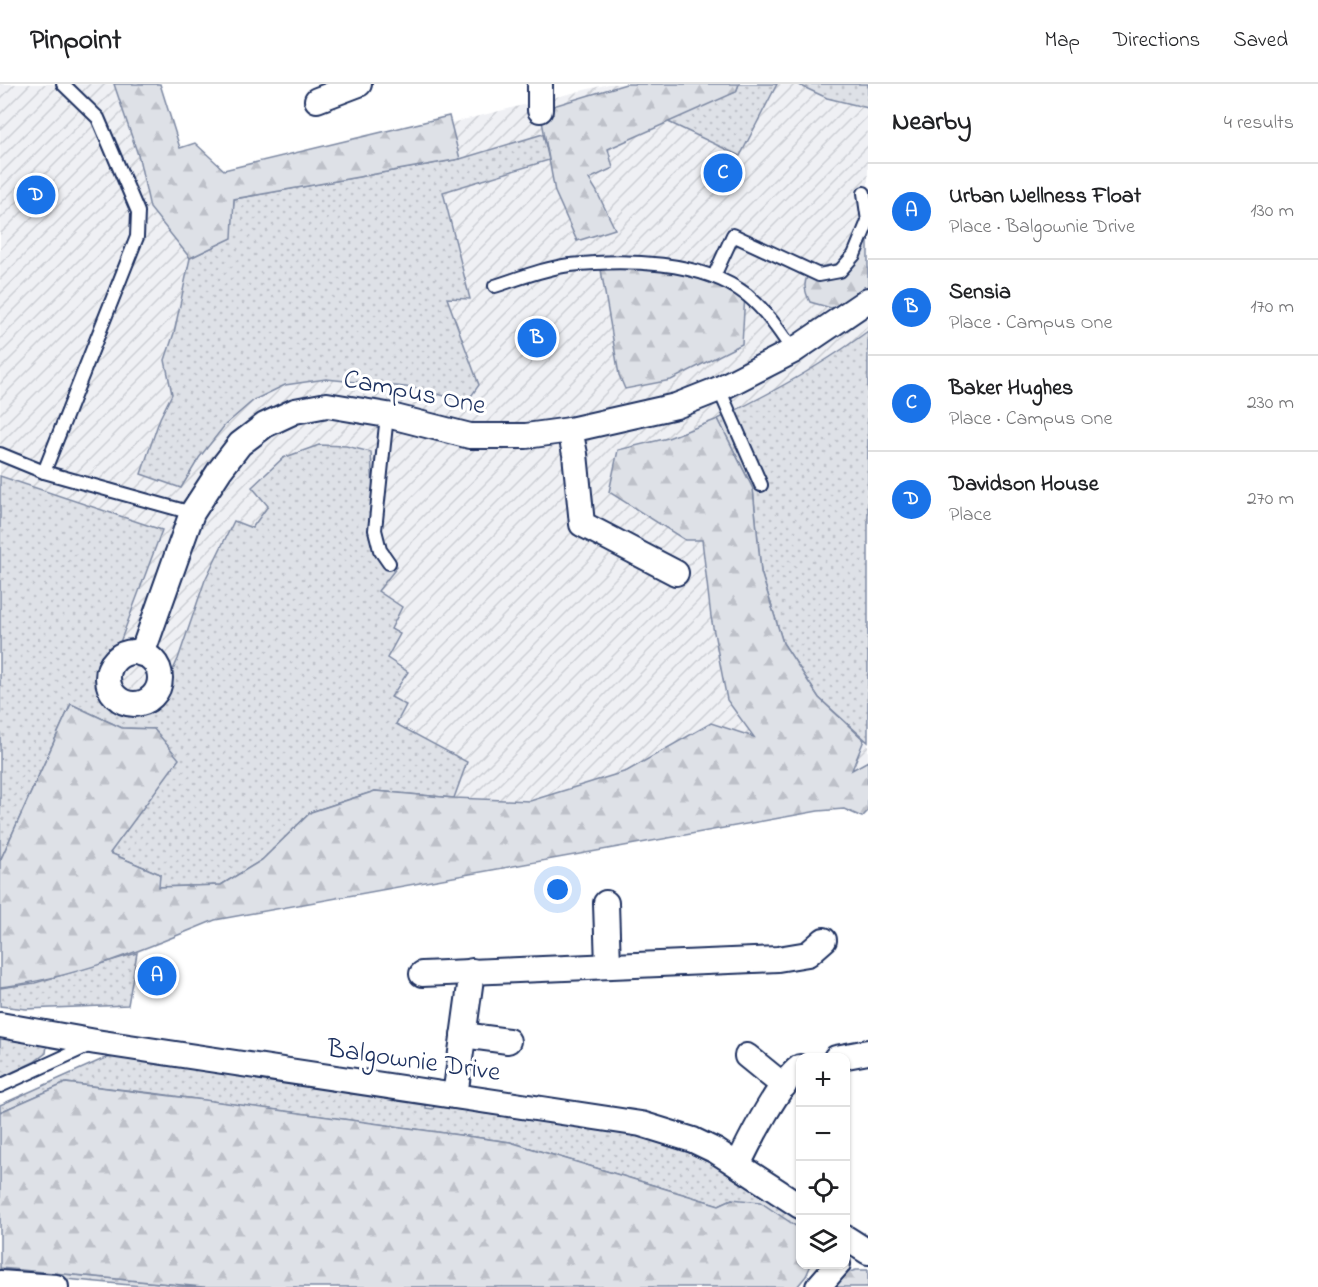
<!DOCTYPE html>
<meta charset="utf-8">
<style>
body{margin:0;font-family:"Indie Flower",sans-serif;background:#f2f2f2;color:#202124}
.controls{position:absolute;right:18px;bottom:18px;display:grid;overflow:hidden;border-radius:12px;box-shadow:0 2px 4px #0004}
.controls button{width:54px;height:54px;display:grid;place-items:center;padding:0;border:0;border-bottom:2px solid #e0e0e0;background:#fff;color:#202124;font:30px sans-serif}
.you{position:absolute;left:558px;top:806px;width:21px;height:21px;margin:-15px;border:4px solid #fff;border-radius:50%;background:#1a73e8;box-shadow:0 0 0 9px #1a73e833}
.badge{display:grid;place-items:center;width:39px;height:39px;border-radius:50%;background:#1a73e8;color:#fff;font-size:20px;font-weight:700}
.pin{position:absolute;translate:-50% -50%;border:3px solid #fff;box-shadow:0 2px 6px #0006}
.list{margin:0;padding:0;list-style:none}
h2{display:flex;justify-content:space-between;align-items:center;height:78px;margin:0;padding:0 24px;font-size:26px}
h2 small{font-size:20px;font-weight:400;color:#757577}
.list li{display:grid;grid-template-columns:39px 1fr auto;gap:18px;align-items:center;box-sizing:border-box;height:96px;padding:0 24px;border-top:2px solid #e0e0e0}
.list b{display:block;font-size:22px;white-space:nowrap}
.list p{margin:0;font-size:20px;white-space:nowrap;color:#757577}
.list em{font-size:20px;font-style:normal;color:#757577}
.icon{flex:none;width:33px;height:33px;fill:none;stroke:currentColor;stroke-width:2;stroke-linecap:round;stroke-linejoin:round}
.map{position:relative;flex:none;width:868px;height:1203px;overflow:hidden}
header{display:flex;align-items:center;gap:36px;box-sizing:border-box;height:84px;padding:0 30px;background:#fff;border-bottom:2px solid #e0e0e0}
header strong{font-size:28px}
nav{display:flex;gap:33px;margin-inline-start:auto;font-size:21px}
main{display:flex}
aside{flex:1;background:#fff}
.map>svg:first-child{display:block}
</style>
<header>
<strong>Pinpoint</strong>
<nav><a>Map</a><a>Directions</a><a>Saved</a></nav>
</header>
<main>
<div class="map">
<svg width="868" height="1203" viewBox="0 0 868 1203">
<defs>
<pattern id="industrial-furrows" width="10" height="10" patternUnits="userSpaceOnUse" patternTransform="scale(1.5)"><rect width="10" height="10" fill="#eff0f4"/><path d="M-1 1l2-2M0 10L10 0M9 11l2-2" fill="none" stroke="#ccced4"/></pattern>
<pattern id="green-dots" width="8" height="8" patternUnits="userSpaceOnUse" patternTransform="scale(1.5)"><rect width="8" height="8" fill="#dee1e7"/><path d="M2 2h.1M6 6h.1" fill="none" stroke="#bec1c9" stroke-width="1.8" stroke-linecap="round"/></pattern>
<pattern id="forest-firs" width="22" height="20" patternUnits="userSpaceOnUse" patternTransform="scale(1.5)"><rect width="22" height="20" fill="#dee1e7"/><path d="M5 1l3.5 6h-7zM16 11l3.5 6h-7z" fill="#bec1c9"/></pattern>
</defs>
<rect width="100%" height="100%" fill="#fff"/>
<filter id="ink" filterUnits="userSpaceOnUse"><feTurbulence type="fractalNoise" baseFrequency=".0167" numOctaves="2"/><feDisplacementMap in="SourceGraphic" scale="12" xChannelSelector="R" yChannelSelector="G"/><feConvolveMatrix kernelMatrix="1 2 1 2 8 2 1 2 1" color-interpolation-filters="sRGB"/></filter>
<g filter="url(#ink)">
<path fill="url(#industrial-furrows)" d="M0,0H135L174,107L609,0H868V727L862,733L844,725L818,727L215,836L137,869L0,903Z"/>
<g fill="url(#green-dots)" stroke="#7c88a2" stroke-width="1.5">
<path d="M739,0H777L740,72L662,35L736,8Z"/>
<path d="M797,0H868V24L827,14Z"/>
<path d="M543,50L549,76L443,108L470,215L447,214L479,301L467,318L415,304L326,295L285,301L254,316L225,341L199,374L181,404L141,390L160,334L172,310L165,276L174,249L190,174L231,154L234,115L460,75Z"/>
<path d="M868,247V658L819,614L783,559L761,488L753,405L718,335C770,310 821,282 868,247Z"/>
<path d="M319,361L346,362L371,368L375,446L380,466L397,483L378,507L402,523L391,545L400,550L387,574L408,588L391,613L406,621L396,640L467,678L454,714L375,707L311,728L262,776L221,801L158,803L160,790L110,769L154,645L122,644L71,620L0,777V392L162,446L110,585L113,609L125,618L155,626L178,575L205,496L234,437L252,444L268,422L252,403L283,374Z"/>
<path d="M137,869L128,921L26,925L0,922V904L35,899Z"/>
<path d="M0,950L47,961L46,969L34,978L0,994Z"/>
<path d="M117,972L426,1020V1024L433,1025L434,1022L653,1054C710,1073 751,1103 800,1137V1145L732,1115L719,1121L510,1058L152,1009L66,999L0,1028V1021L103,975Z"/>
<path d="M0,1184L203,1203H152L0,1189Z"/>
</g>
<g fill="url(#forest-firs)" stroke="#7c88a2" stroke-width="1.5">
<path d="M114,0H160L180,64L195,59L224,86L449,32L460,75L234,115L232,154L190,174L150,124L139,74Z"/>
<path d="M626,0H739L736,8L608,65L613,84L589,95L596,106L615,145L577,157L555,108L540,26Z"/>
<path d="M868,148V213L831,224L810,218C803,204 803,197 812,184L842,179Z"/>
<path d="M600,180L670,182L745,210L742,260L671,296L625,305L619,291Z"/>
<path d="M718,335L753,405L761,488L783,559L819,614L864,656L852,686L868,677V727L862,733L844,725L818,727L215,836C145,865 76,894 0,903V777L71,620L122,644L154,645L179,675L110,769L160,790L159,803L221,801L262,776L311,728L375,707L454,714L530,717L627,687L711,639L754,653L727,616L711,533L702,456H685L609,408L618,366L668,354Z"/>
<path d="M66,999L212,1017L510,1058L719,1121L732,1115L760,1118L800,1145V1180L811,1181L806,1192L797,1203H203L0,1184V1028Z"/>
<path d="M856,1186H868V1203H833L846,1189Z"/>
</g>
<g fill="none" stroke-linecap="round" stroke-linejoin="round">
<g stroke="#1b2f5e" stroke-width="16">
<g id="lane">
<path d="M864,109L868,137"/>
<path d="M714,192L733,151L819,191L840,187L854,171L868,137"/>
<path d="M495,202C520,194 545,184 570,181C624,175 702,176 747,211C766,227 779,246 793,267"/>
<path d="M719,305L761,401"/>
<path d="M387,331L375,446L380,466L389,479"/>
<path d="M0,370L44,388L192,429"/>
<path d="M44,388L137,153L138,128L98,34L63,0"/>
<path d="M0,1002L90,961"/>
</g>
</g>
<g stroke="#1b2f5e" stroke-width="28">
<g id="street">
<path d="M317,16L359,0"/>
<path d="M540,26V0"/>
<path d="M570,346L575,370L582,440L676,489"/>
<circle cx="134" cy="594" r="26"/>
<path d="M142,570L192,429L220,386L240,360L265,341L295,327L327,321L387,331L470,352H526L570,346L676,322L719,305L793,267L868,216"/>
<path d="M606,819L608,882"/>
<path d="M422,890L778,875L808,870L824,856"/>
<path d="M0,941L96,958L641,1040L693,1056L716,1067L800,1122"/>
<path d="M463,951L508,957"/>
<path d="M747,972L784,1002"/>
<path d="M836,974L868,968"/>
<path d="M455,1012L472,887"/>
<path d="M738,1081C750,1056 779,999 800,983"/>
<path d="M846,1154L868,1168"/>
<path d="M0,1199L56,1203"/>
<path d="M818,1203L838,1180"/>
</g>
</g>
<use href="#lane" stroke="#fff" stroke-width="12"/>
<use href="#street" stroke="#fff" stroke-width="24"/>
</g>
</g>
<g text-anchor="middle" stroke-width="6" stroke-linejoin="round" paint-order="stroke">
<g font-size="27" fill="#1b2f5e" stroke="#fff">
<text transform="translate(415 307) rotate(11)" y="9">Campus One</text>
<text transform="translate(414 975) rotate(8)" y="9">Balgownie Drive</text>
</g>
</g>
</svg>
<div class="controls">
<button>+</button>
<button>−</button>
<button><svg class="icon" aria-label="locate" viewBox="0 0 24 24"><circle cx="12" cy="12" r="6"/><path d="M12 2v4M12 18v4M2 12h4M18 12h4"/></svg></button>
<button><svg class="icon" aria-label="layers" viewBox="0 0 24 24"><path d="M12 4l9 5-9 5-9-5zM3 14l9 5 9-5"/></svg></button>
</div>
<div class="you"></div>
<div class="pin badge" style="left:157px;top:892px">A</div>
<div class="pin badge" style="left:537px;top:254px">B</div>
<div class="pin badge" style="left:723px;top:89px">C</div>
<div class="pin badge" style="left:36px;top:111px">D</div>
</div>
<aside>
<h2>Nearby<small>4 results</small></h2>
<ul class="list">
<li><span class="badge">A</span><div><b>Urban Wellness Float</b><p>Place · Balgownie Drive</p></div><em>130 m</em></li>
<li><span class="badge">B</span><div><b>Sensia</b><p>Place · Campus One</p></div><em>170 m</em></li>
<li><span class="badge">C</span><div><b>Baker Hughes</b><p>Place · Campus One</p></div><em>230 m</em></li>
<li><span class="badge">D</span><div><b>Davidson House</b><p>Place</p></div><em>270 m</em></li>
</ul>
</aside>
</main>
